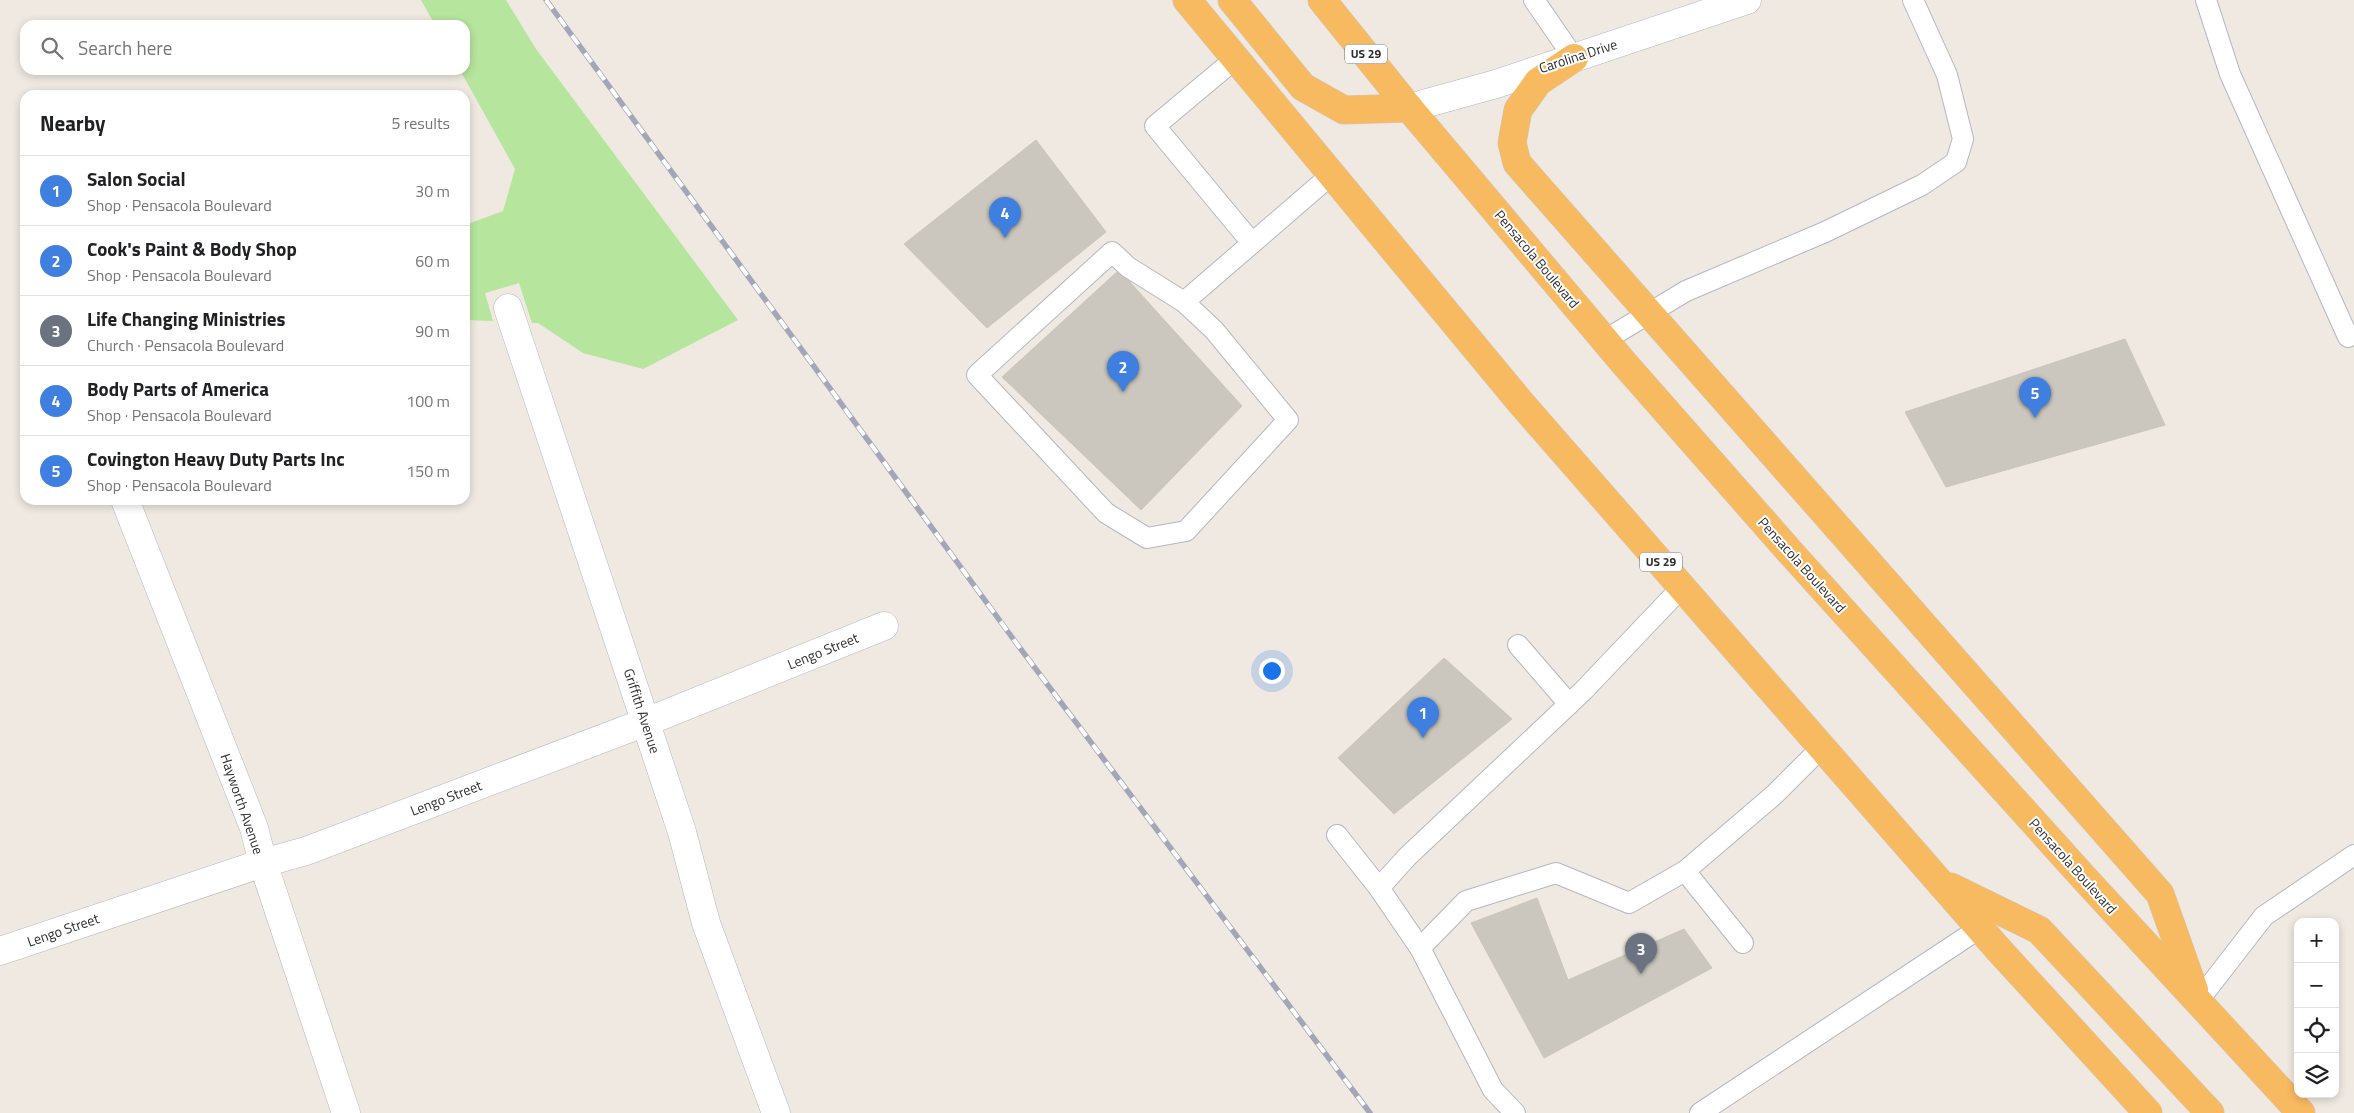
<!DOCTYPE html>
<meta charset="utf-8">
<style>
body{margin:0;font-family:"Titillium Web",sans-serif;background:#f6f6f6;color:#202124}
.controls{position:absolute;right:15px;bottom:15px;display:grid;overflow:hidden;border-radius:10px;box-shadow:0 2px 8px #0003}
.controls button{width:45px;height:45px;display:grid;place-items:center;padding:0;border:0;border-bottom:1px solid #e0e0e0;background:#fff;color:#202124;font:25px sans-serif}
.you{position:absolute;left:1271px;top:670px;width:18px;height:18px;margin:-12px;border:4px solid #fff;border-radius:50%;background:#1a73e8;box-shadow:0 0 0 8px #1a73e833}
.badge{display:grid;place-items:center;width:32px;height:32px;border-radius:50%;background:#ea580c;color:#fff;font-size:16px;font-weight:700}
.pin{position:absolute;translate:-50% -41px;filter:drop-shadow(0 1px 2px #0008)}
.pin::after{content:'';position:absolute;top:26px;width:18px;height:15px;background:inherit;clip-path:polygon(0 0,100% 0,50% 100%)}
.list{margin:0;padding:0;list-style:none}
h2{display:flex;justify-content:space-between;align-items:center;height:65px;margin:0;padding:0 20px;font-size:21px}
h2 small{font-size:16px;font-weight:400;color:#757577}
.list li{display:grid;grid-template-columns:32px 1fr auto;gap:15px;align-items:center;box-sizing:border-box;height:70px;padding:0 20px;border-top:1px solid #e0e0e0}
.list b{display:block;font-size:19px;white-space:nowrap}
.list p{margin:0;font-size:16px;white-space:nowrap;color:#757577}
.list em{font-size:16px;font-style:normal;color:#757577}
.icon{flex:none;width:28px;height:28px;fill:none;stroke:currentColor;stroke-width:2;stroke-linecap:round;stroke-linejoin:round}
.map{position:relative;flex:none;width:2354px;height:1113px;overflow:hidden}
.search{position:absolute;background:#fff;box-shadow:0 2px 8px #0003;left:20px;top:20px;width:450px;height:55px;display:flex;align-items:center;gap:12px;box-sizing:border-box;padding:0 18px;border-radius:15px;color:#757577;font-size:19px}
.panel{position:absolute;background:#fff;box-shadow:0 2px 8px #0003;left:20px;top:90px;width:450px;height:415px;border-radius:15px}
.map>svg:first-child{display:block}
</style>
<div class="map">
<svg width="2354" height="1113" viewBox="0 0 2354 1113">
<rect width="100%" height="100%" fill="#efe9e1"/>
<path fill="#b6e59e" d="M421,0H506L536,49L738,320L643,369L583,353L538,323H532L519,283L485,293L493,321L465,320V225L503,211L515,169L460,70H465V25H435Z"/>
<g fill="#cbc7bf" stroke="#cbc5ba">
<path d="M1036,140L1106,232L987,328L904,244Z"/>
<path d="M1119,270L1242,406L1141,510L1002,377Z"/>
<path d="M2125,339L2165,425L1946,487L1905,412Z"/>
<path d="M1444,658L1512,719L1394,814L1338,758Z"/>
<path d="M1537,898L1568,980L1684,929L1712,968L1544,1058L1471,923Z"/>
</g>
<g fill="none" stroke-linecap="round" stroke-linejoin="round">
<g stroke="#b4b7c1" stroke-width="22">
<g id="service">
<path d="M1534,0L1574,58"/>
<path d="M2206,0L2230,74L2348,337"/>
<path d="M1235,59L1155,126L1252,243"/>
<path d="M1184,302L1214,330L1288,420L1186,531L1147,538L1106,513L977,375L1112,252L1128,267L1184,302L1331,175"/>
<path d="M1605,340L1686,291L1825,232L1922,185L1956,162L1963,139L1947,75L1913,0"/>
<path d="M1518,645L1569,704"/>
<path d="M1337,835L1379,888L1407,857L1583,691L1682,587"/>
<path d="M1685,871L1743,943"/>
<path d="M1379,888L1420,948"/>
<path d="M2198,1001L2264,916L2354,855"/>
<path d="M1515,1113L1493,1090L1420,948L1466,901L1556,873L1629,903L1685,871L1775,794L1822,747"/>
<path d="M1700,1113L1980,928"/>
</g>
</g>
<g stroke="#b4b7c1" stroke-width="29">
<g id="minor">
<path d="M1409,108L1496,84L1747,0"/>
<path d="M508,308L682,832L706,923L776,1113"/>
<path d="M125,500L254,828L263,863L346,1113"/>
<path d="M0,951L263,863L306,851L646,722L884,626"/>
</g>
</g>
<g stroke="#c9c9c9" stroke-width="29">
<g id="trunk">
<path d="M1187,0L1521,403L1998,949L2148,1113"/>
<path d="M1232,0L1303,87L1344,110L1409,108"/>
<path d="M1322,0L1409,108L1623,362L1791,553L2085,879L2301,1113"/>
<path d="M1574,58L1538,82L1518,110L1512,143L1517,163L2160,894L2194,990"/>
<path d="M1951,887L2039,930L2210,1113"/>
</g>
</g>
<use href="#service" stroke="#fff" stroke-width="20"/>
<use href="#minor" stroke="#fff" stroke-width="28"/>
<use href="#trunk" stroke="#f8ba60" stroke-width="28"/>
<g stroke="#a3a6b8" stroke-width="5.5">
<path id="rail" d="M546,0L1014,640L1370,1113"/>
</g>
<use href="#rail" stroke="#fff" stroke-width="4" stroke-dasharray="11" stroke-linecap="butt"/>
</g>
<g text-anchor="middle" stroke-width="4" stroke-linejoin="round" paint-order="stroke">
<g fill="#fff" stroke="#6d6d6d" stroke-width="1">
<rect x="1345" y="44.5" width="42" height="19" rx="4"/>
<rect x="1640" y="552.5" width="42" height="19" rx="4"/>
</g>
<g font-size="12" font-weight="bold" fill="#2e2e2e">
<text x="1366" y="58">US 29</text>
<text x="1661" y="566">US 29</text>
</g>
<g font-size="14" fill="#2e2e2e" stroke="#fff">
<text transform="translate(1578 56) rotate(-18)" y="5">Carolina Drive</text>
<text transform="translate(1537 259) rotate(50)" y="5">Pensacola Boulevard</text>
<text transform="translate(1802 565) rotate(48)" y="5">Pensacola Boulevard</text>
<text transform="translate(823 651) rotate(-22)" y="5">Lengo Street</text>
<text transform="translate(642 711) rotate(72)" y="5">Griffith Avenue</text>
<text transform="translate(446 798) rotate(-21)" y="5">Lengo Street</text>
<text transform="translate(242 804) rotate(71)" y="5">Hayworth Avenue</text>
<text transform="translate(2073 866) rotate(48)" y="5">Pensacola Boulevard</text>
<text transform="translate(63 930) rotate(-19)" y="5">Lengo Street</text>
</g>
</g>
</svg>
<div class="controls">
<button>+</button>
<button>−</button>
<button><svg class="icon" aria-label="locate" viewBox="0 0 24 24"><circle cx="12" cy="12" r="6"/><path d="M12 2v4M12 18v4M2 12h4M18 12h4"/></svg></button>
<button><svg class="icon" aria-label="layers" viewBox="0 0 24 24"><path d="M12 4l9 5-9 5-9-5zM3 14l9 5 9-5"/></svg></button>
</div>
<div class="you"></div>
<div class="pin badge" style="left:1423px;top:738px;background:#3f7fe0">1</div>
<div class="pin badge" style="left:1123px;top:392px;background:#3f7fe0">2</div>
<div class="pin badge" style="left:1641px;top:974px;background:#6b7280">3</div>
<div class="pin badge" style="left:1005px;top:238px;background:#3f7fe0">4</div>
<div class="pin badge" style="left:2035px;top:418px;background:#3f7fe0">5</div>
<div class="search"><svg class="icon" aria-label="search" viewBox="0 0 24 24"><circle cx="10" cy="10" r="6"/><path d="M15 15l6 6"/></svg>Search here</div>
<section class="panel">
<h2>Nearby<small>5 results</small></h2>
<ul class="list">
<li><span class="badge" style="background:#3f7fe0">1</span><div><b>Salon Social</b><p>Shop · Pensacola Boulevard</p></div><em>30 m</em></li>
<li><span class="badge" style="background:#3f7fe0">2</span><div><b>Cook's Paint &amp; Body Shop</b><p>Shop · Pensacola Boulevard</p></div><em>60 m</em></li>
<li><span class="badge" style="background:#6b7280">3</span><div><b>Life Changing Ministries</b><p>Church · Pensacola Boulevard</p></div><em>90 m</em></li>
<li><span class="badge" style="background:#3f7fe0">4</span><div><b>Body Parts of America</b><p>Shop · Pensacola Boulevard</p></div><em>100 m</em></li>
<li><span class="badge" style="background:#3f7fe0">5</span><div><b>Covington Heavy Duty Parts Inc</b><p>Shop · Pensacola Boulevard</p></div><em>150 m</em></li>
</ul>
</section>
</div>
